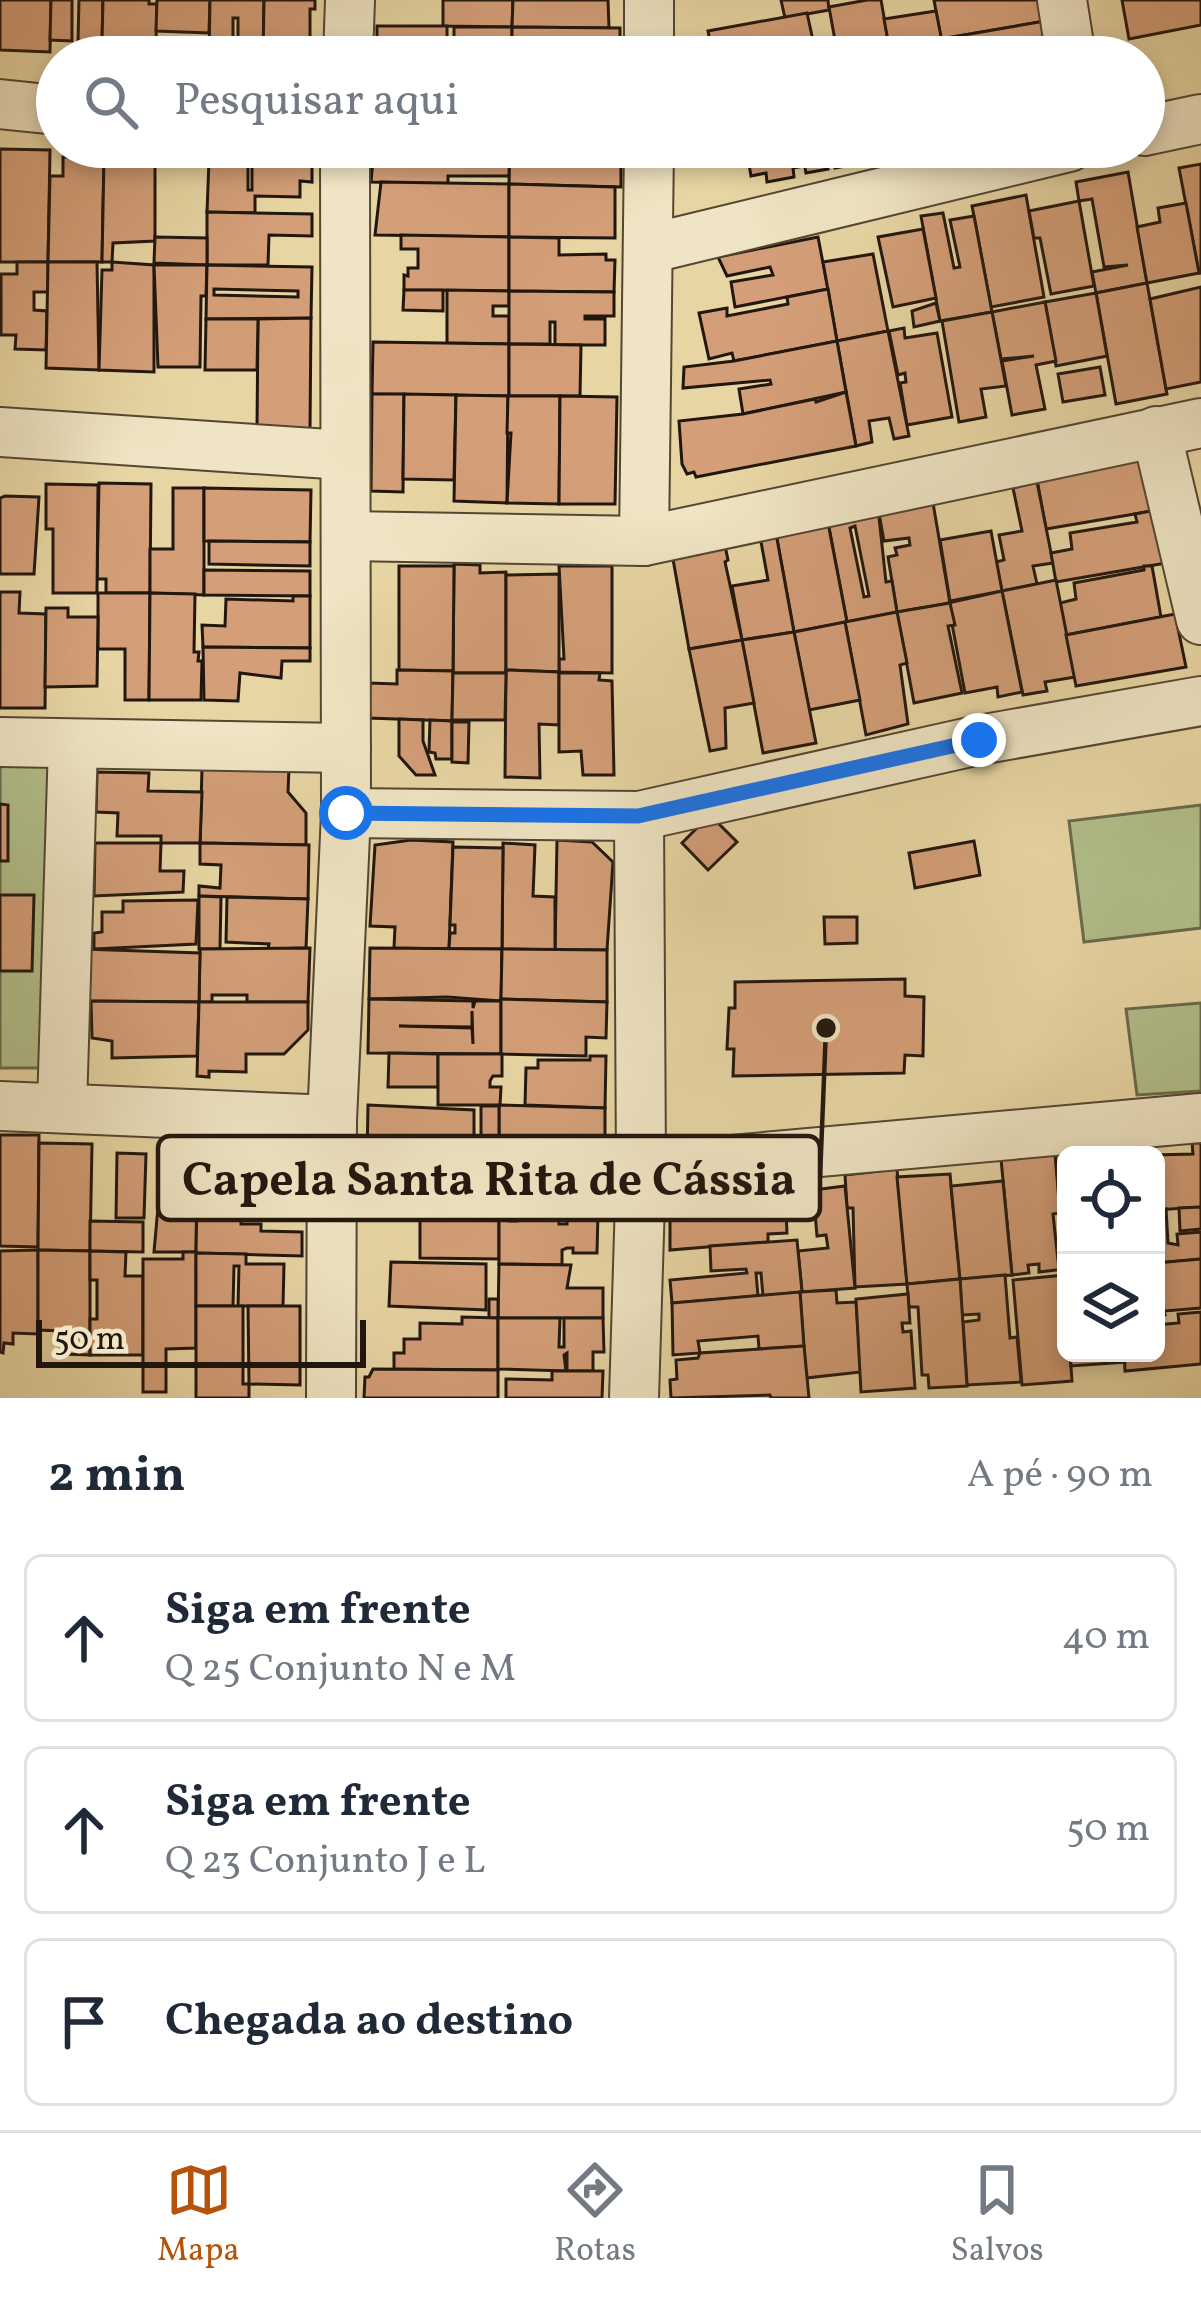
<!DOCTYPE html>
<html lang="pt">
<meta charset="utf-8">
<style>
body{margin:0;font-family:Vollkorn,serif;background:#f6f6f7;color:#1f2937}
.controls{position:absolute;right:36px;bottom:36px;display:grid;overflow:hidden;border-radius:18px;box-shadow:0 6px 18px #0003}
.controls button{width:108px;height:108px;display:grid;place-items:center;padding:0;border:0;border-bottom:3px solid #e0e1e3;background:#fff;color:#1f2937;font:60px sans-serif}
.scale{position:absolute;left:36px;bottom:30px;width:330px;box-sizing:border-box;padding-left:12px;border:6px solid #22170e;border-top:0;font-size:33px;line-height:42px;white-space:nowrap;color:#22170e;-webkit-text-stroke:9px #efe4c3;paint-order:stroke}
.stop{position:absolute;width:36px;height:36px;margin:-27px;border:9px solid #1a73e8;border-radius:50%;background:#fff}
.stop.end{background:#1a73e8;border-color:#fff;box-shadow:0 3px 12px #0008}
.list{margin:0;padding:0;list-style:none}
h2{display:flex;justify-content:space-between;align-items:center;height:156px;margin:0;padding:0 48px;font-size:51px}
h2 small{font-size:39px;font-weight:400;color:#747a83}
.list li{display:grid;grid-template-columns:78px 1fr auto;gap:36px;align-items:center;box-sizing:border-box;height:168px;margin:0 24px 24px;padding:0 24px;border:3px solid #e0e1e3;border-radius:18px}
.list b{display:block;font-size:45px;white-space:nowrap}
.list p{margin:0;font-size:39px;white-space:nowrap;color:#747a83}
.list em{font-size:39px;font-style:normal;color:#747a83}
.icon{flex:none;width:66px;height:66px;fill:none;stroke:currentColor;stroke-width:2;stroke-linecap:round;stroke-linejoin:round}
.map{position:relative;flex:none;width:1201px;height:1398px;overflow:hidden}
.search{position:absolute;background:#fff;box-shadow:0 6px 18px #0003;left:36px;right:36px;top:36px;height:132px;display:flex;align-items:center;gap:30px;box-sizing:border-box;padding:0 42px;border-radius:66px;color:#747a83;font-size:45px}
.sheet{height:732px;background:#fff}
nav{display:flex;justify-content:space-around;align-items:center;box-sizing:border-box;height:168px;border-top:3px solid #e0e1e3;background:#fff;font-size:33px;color:#747a83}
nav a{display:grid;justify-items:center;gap:6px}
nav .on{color:#b45309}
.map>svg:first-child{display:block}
</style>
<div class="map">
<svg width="1201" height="1398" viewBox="0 0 1201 1398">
<rect width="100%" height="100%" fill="#e7d5a3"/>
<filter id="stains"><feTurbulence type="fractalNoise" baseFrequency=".00167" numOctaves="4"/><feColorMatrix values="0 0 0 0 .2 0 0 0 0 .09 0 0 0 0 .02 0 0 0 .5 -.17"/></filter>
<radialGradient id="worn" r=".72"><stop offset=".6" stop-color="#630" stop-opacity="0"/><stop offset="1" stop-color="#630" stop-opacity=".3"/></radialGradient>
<g fill="#b1be89" stroke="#6a6a4c" stroke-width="3">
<path d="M0,756H51L46,1068H0Z"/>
<path d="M1201,805V928L1084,942L1069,821Z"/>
<path d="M1201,1003V1091L1137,1095L1126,1009Z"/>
</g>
<g fill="#d39e78" stroke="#22170e" stroke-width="3" fill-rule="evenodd">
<path d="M0,0H51L50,52L0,50Z"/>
<path d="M51,0H72V41L50,40Z"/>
<path d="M79,0H103L102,42L78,41Z"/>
<path d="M103,0H149V4H157L156,42H102Z"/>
<path d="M157,0H210L209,33L156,31Z"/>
<path d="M210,0H264L263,57H238V18H233V57H209Z"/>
<path d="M264,0H315V9H310V57H263Z"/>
<path d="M443,0H513L512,27L443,26Z"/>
<path d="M513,0H608L609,28L512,27Z"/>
<path d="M781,0H828L829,10L785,18Z"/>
<path d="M867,0H881L891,57H838L829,7Z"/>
<path d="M934,0H1041L1045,21L941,39Z"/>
<path d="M1122,0H1201V25L1129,39Z"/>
<path d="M936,11L945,57H891L884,19Z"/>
<path d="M807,13L816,54L713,57L708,31Z"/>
<path d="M1045,21L1052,57H945L941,39Z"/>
<rect x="377" y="26" width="70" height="31"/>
<rect x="454" y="27" width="58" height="30"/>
<path d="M512,27L620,28V57H512Z"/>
<path d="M374,147H510L509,176H448V184L371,182Z"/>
<path d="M510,147H621V187L509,184Z"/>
<path d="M688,147H746L748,157L723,160L722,156L688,163Z"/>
<path d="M746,147H801L804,166L793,168L794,177L767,182L766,173L751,176Z"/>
<path d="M801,147H823L828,169L806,173Z"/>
<path d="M831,147H854L857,164L835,168Z"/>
<path d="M0,149L50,150L48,262H0Z"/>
<path d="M63,157H104L102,262H48L50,176H63Z"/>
<path d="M104,157L155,159V241L113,243L112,262H102Z"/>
<path d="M209,160H248V190H252V160H312V182L300,181V197L255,196V213L207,212Z"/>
<path d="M1201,164V273H1199L1179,168Z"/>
<path d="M1128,172L1147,283L1096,293L1092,272L1128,265L1104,267L1092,199L1079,201L1076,182Z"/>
<path d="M381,182L509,184V237L375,235Z"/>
<path d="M509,184L615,187V238L509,237Z"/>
<path d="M1026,195L1044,297L991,307L972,206Z"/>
<path d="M1079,201L1094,286L1051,294L1040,238H1034L1029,211Z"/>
<path d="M1186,203L1199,273L1147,283L1137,227L1160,222L1158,208Z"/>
<path d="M207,212L312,214V236L269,235L268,265H207Z"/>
<path d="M943,213L954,268L960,267L950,220L974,216L992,312L940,321L921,216Z"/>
<path d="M923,229L936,298L893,307L878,237Z"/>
<path d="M401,235L509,237V291L404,290V275L408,276V268H418V249H401Z"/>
<path d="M155,237L207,238V265L154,263Z"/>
<path d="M509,237L559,238V255L606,254V260H615L614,292L509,291Z"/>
<path d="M818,237L828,289L735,307L731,282L773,275L770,267L727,276L718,257Z"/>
<path d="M873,254L888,331L837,341L823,262Z"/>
<path d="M17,262H48V292H34V310L47,311L46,350L15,349L16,335H1V274H17Z"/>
<path d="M48,262H97L99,370L46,368Z"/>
<path d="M112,262L154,265V372L99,370L102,270H112Z"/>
<path d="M154,265H207L206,296H201L200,367H158Z"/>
<path d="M207,265L312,267L311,318L206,319ZM214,289L298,291V297L214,295Z"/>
<path d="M1147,283L1167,394L1116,404L1096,293Z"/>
<path d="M1201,287V382L1166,389L1150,299Z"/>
<path d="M828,289L837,341L734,361L732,353L709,359L699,313L727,308V316L788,304L787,297Z"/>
<path d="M404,290H443V311L403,310Z"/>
<path d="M447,290L509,291V306H493V316H509V344L447,343Z"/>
<path d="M509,291L614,292V316H585V319H605V345H555V322H550V344H509Z"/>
<path d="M1096,293L1107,356L1056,366L1045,302Z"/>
<path d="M1045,302L1056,361L1036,365L1045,409L1012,415L1002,361L1034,356L1001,359L992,312Z"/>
<path d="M936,303L940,321L914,327L912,311Z"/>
<path d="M992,312L1006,386L981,389L986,417L959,422L942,321Z"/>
<path d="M311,318L310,429H257L258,319Z"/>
<path d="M206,319H258L257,370H205Z"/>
<path d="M904,328L905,338L937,333L952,417L907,425L900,383L906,382L905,373L898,375L889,331Z"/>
<path d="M888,331L909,436L894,439L889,418L869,421L872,442L856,446L837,341Z"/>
<path d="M837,341L846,392L743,414L739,389L771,384L770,380L683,388L684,367L734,361Z"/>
<path d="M373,342L509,344V396L372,394Z"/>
<path d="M509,344L581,345L580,396H509Z"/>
<path d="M1100,367L1105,395L1063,402L1058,374Z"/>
<path d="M846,392L856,446L696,477L694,472L687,474L682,464L679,421L743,414L815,399L816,402Z"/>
<path d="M372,394H404L403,492L371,491Z"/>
<path d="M404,394L456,395L454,480L403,479Z"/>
<path d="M456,395L508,396L507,503L454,501Z"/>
<path d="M508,396H560L559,504L507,503L511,433H507Z"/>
<path d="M560,396L617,397L615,504H559Z"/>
<path d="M1140,455L1158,510L1046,529L1036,474Z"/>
<path d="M1037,482L1053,563L1033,566L1037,584L1002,591L996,562L1004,560L999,535L1022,531L1013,488Z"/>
<path d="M99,483L151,484L150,593H106V579H97Z"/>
<path d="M46,484L98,485L97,593H53V529H46Z"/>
<path d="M173,488H204V595L150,593V549H173Z"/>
<path d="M204,488L311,490L310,542L204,541Z"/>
<path d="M5,496L39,497L34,574H0V498Z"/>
<path d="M932,497L950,603L897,612L888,557L897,555L895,548L910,545L909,538L884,541L878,508Z"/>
<path d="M878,508L886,582L892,581L897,612L847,622L827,517ZM855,526L869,596L864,597L850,528Z"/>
<path d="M1156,510L1166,563L1056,582L1051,553L1072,549L1070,533L1137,522L1135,514Z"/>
<path d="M828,523L847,622L794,632L775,528Z"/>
<path d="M775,528L794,632L742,640L732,586L768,580L759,531Z"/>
<path d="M991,531L1002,591L950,601L940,540Z"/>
<path d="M723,536L728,560L725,562L742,640L689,649L671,548Z"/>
<path d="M209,541L310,542V566L209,564Z"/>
<path d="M454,564L480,565V573L506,572V673H453Z"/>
<path d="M399,566H454L453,671L399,670Z"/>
<path d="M559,566H612V673L559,672V659H564Z"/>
<path d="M1144,566H1152L1161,617L1066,635L1060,603L1076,599L1074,583L1144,570Z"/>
<path d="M204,570L310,571V596L204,595Z"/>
<path d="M559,574V672L506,670V575Z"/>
<path d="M1056,580L1075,677L1045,682L1047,691L1023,695L1002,591Z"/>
<path d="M1002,591L1022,692L998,697L997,687L965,693L948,603Z"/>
<path d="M0,592H20L19,613L46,614L45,708H0Z"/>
<path d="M98,593H150L149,700H125V649H98Z"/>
<path d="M150,593L195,594L194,652H199L198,661H202L201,700H149Z"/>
<path d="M293,596H310V648L203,647L202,625L225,626L226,599L293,601Z"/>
<path d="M950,603L955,625L948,626L962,693L914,703L897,612Z"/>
<path d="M46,608H68V617H98L97,686L45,687Z"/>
<path d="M897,612L907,663L900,665L908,724L866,735L845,622Z"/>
<path d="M1175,614L1186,667L1076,686L1066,635Z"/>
<path d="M845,622L860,700L809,710L794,632Z"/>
<path d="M794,632L816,743L763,753L742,640Z"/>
<path d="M742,640L754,703L725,708L726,748L710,751L689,649Z"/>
<path d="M203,647L310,648V661H282L281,678L240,673L238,701L204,700Z"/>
<path d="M397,670L453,671L452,721L368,718L370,683L397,684Z"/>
<path d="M506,670L559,672V725L539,724L540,778L505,777Z"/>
<path d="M453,673H506L505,720H452Z"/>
<path d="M559,673H600L599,680L612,681L614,775H583L581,751L559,752Z"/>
<path d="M399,719L423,720V741L435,775H416L399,756Z"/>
<path d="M430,720L452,721V759H436L435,753L429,752Z"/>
<path d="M452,722H469L468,763L452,762Z"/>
<path d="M202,768H289L288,792L306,813V845L200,843Z"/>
<path d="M97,772L149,773L148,791L202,792L200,843H161V836H117L118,813L96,812Z"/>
<path d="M0,804L8,805V861H0Z"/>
<path d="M710,815L737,842L708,870L682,843Z"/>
<path d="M411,840L453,842L449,949L394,948L395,927L370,926L375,845Z"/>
<path d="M557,840L592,842L613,862L607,950H555Z"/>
<path d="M974,841L980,875L915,888L909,853Z"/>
<path d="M95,843H161L160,871H184L183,892L94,896Z"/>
<path d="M200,843L309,845L308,899L199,896V886L220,888L221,865L200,864Z"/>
<path d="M503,843L535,845L533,896L555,897V950L502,949Z"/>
<path d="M453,847L503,848L502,949H449L450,933H455V925H450Z"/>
<path d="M0,895H34L32,971H0Z"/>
<path d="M199,896L221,897L220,949H199Z"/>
<path d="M227,897L308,899L306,948L268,949L269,944L226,942Z"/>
<path d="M198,900L196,944L94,949V933L102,932V912H123V901Z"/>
<path d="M824,917H857V943L825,944Z"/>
<path d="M310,948L308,1002H247V995H212V1002H199L200,949Z"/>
<path d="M370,948L502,949L501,1001L447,997L369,999Z"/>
<path d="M81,949L200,953L199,1002L82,1001Z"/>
<path d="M502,949L607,950V1002L501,999Z"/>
<path d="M905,979V996L924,997L923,1056L905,1055L904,1073L733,1076L734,1049H727L729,1008H735V982Z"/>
<path d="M369,999L473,1001V1008L475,1001H501V1054L368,1053ZM472,1011L473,1044L472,1028L399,1026L472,1027Z"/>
<path d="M501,999L607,1002L606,1038L586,1037V1056L501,1054Z"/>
<path d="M91,1001L199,1002L197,1056L112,1058V1041L92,1038Z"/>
<path d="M199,1002H308V1030L284,1054H246V1072L209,1071V1077L197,1076Z"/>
<path d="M389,1053L438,1054V1087H388Z"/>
<path d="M438,1054H502V1076H493L490,1081V1087H501L500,1105H438Z"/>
<path d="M590,1056H606L605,1108L525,1105L526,1068H538V1060H590Z"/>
<path d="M368,1105L474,1110V1156L367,1159Z"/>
<path d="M499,1105L605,1108V1137L547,1136V1159L499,1158Z"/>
<rect x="481" y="1106" width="18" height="36"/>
<path d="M0,1135H39L38,1247L0,1246Z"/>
<path d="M39,1143L92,1144L90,1251L38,1250Z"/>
<path d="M1192,1143H1201V1207L1156,1210L1154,1155L1193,1154Z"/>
<path d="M1147,1145L1148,1155H1108L1106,1148Z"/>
<path d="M1107,1150L1108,1155H1066L1065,1269L1055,1154Z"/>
<path d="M117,1153L146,1154L144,1218H116Z"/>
<path d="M1055,1154L1060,1213L1053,1214L1058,1261L1063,1260L1065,1269L1039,1272V1264L1028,1265L1029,1273L1012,1275L1001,1159Z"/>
<path d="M897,1169L907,1284L855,1287L853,1208H847L845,1175Z"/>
<path d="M161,1173H197L196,1252H154Z"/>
<path d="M950,1174L960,1279L907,1284L897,1177Z"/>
<path d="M1003,1181L1012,1275L960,1279L951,1186Z"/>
<path d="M845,1186L855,1288L802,1292L798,1251L828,1248L826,1235L817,1236L813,1190Z"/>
<path d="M785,1189L787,1233L768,1234V1242L670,1250V1192L701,1190V1194Z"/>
<path d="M197,1199L241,1200V1224H261V1231L302,1232V1256L196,1253Z"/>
<path d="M1201,1207V1229L1180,1231L1179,1208Z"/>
<path d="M1166,1209L1168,1243L1178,1245L1177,1234L1201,1232V1259L1156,1263V1210Z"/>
<path d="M420,1210L499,1211V1259L420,1258Z"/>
<path d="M499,1211L509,1212V1221H517V1218H559V1224H567V1213H598L597,1253H573V1248H567L562,1250V1265L499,1264Z"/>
<path d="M90,1221L143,1222V1252L90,1251Z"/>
<path d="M797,1240L802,1292L763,1296L761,1273H756L758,1296L672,1303L670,1280L747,1273L746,1269L711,1271L710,1246Z"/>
<path d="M38,1250V1334L13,1333V1344L4,1343L3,1353L0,1352V1251Z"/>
<path d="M38,1250L90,1251V1355L61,1354L62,1331L38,1330Z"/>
<path d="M90,1251L126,1252L125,1276H143V1355H90V1319H97V1280H90Z"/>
<path d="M183,1252H196V1348L166,1349V1392H143V1259H183Z"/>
<path d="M196,1253L246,1254V1264H284L283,1306H238L239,1266H234L233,1306H196Z"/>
<path d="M1201,1259V1308L1164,1311L1165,1315L1156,1316V1263Z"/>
<path d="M391,1262L486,1264V1310L389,1306Z"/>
<path d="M499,1264L571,1265L567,1288H603V1318H498Z"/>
<path d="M1005,1275L1010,1338L1017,1337L1021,1382L967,1385L963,1322L979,1320V1314L962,1315L960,1279Z"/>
<path d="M1065,1275L1066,1353H1070L1072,1381L1022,1385L1013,1280Z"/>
<path d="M960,1279L967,1386L929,1388L928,1375H922L918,1307H909L907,1284Z"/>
<path d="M836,1290L837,1303L856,1302L861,1372L806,1378L800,1292Z"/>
<path d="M800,1292L804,1346L759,1349L758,1336L698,1341L700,1353L673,1355L672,1303Z"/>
<path d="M908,1294L910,1323H902L903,1332L911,1331L915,1388L861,1392L856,1299Z"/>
<rect x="489" y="1299" width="9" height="19"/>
<path d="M196,1306H243V1384H249V1398H196Z"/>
<path d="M248,1306H300V1385L249,1384Z"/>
<path d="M1201,1312V1364L1125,1371L1124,1353H1156V1325L1179,1323L1178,1314Z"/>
<path d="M462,1317L498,1318V1370L394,1369V1353H404V1339H420V1323L462,1324Z"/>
<path d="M498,1318H560L559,1347H564V1318H603L604,1352H593V1371H567V1353L564,1355L566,1371L498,1369Z"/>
<path d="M804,1346L809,1398H771L770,1395L671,1398L670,1380L677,1379L676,1360L698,1358L700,1353Z"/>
<path d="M1070,1353H1124L1125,1362L1071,1366Z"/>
<path d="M373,1369L498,1370V1398H364L365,1377H369Z"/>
<path d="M552,1371H603L602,1398H506V1379L552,1380Z"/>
</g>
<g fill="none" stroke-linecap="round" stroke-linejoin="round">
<g stroke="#534633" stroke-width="52">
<g id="minor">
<path d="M1062,0L1071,57"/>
<path d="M348,57L350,0"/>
<path d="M649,57V0"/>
<path d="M0,104L57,110"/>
<path d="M1144,131L1201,119"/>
<path d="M648,249L1069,147"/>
<path d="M1156,431L1201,620"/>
<path d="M0,432L344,455"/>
<path d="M346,536L644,541L1201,423"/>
<path d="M644,541L649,147"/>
<path d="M0,742L346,748"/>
<path d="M346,813L639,816L979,740L1201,701"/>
<path d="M0,1106L332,1120"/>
<path d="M62,1107L73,744"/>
<path d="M641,1168L1201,1118"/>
<path d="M331,1398L332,1120L346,813L345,147"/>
<path d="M634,1398L641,1168L639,816"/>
</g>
</g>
<use href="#minor" stroke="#efe4c3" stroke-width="48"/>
</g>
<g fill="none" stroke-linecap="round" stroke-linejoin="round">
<path stroke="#1a73e8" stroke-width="15" d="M346,813L638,816L979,740"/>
</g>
<path fill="none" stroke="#22170e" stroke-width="4.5" d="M826 1028L820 1178"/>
<circle fill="#22170e" stroke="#efe4c3" stroke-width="4.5" cx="826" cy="1028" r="12"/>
<rect fill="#efe4c3" stroke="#22170e" stroke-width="4.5" x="158" y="1136" width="662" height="84" rx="12"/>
<g font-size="48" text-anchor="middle" font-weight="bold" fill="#22170e">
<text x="489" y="1195">Capela Santa Rita de Cássia</text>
</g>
<rect width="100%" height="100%" filter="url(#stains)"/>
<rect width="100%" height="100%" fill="url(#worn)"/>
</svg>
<div class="controls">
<button><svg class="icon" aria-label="locate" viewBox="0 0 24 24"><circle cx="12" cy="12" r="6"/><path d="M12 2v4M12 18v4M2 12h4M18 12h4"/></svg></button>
<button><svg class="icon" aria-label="layers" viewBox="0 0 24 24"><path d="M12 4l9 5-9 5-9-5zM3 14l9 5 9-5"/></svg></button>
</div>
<div class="scale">50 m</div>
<div class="stop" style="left:346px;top:813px"></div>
<div class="stop end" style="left:979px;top:740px"></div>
<div class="search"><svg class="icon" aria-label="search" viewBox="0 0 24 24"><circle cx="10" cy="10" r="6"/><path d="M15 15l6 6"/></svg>Pesquisar aqui</div>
</div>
<section class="sheet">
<h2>2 min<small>A pé · 90 m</small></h2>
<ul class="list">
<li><svg class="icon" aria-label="ahead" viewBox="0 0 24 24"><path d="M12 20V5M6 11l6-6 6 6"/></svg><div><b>Siga em frente</b><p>Q 25 Conjunto N e M</p></div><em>40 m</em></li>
<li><svg class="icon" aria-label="ahead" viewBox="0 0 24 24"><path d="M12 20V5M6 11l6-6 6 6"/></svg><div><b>Siga em frente</b><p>Q 23 Conjunto J e L</p></div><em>50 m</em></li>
<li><svg class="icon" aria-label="arrive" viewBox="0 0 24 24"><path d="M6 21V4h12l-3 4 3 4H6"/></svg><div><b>Chegada ao destino</b></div></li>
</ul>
</section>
<nav>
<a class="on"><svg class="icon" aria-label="map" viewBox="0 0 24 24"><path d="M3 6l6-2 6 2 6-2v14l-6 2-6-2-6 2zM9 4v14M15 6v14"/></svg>Mapa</a>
<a><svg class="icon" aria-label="directions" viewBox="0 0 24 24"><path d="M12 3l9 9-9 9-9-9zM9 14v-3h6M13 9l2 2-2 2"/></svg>Rotas</a>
<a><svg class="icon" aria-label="saved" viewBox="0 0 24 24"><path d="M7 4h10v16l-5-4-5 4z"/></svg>Salvos</a>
</nav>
